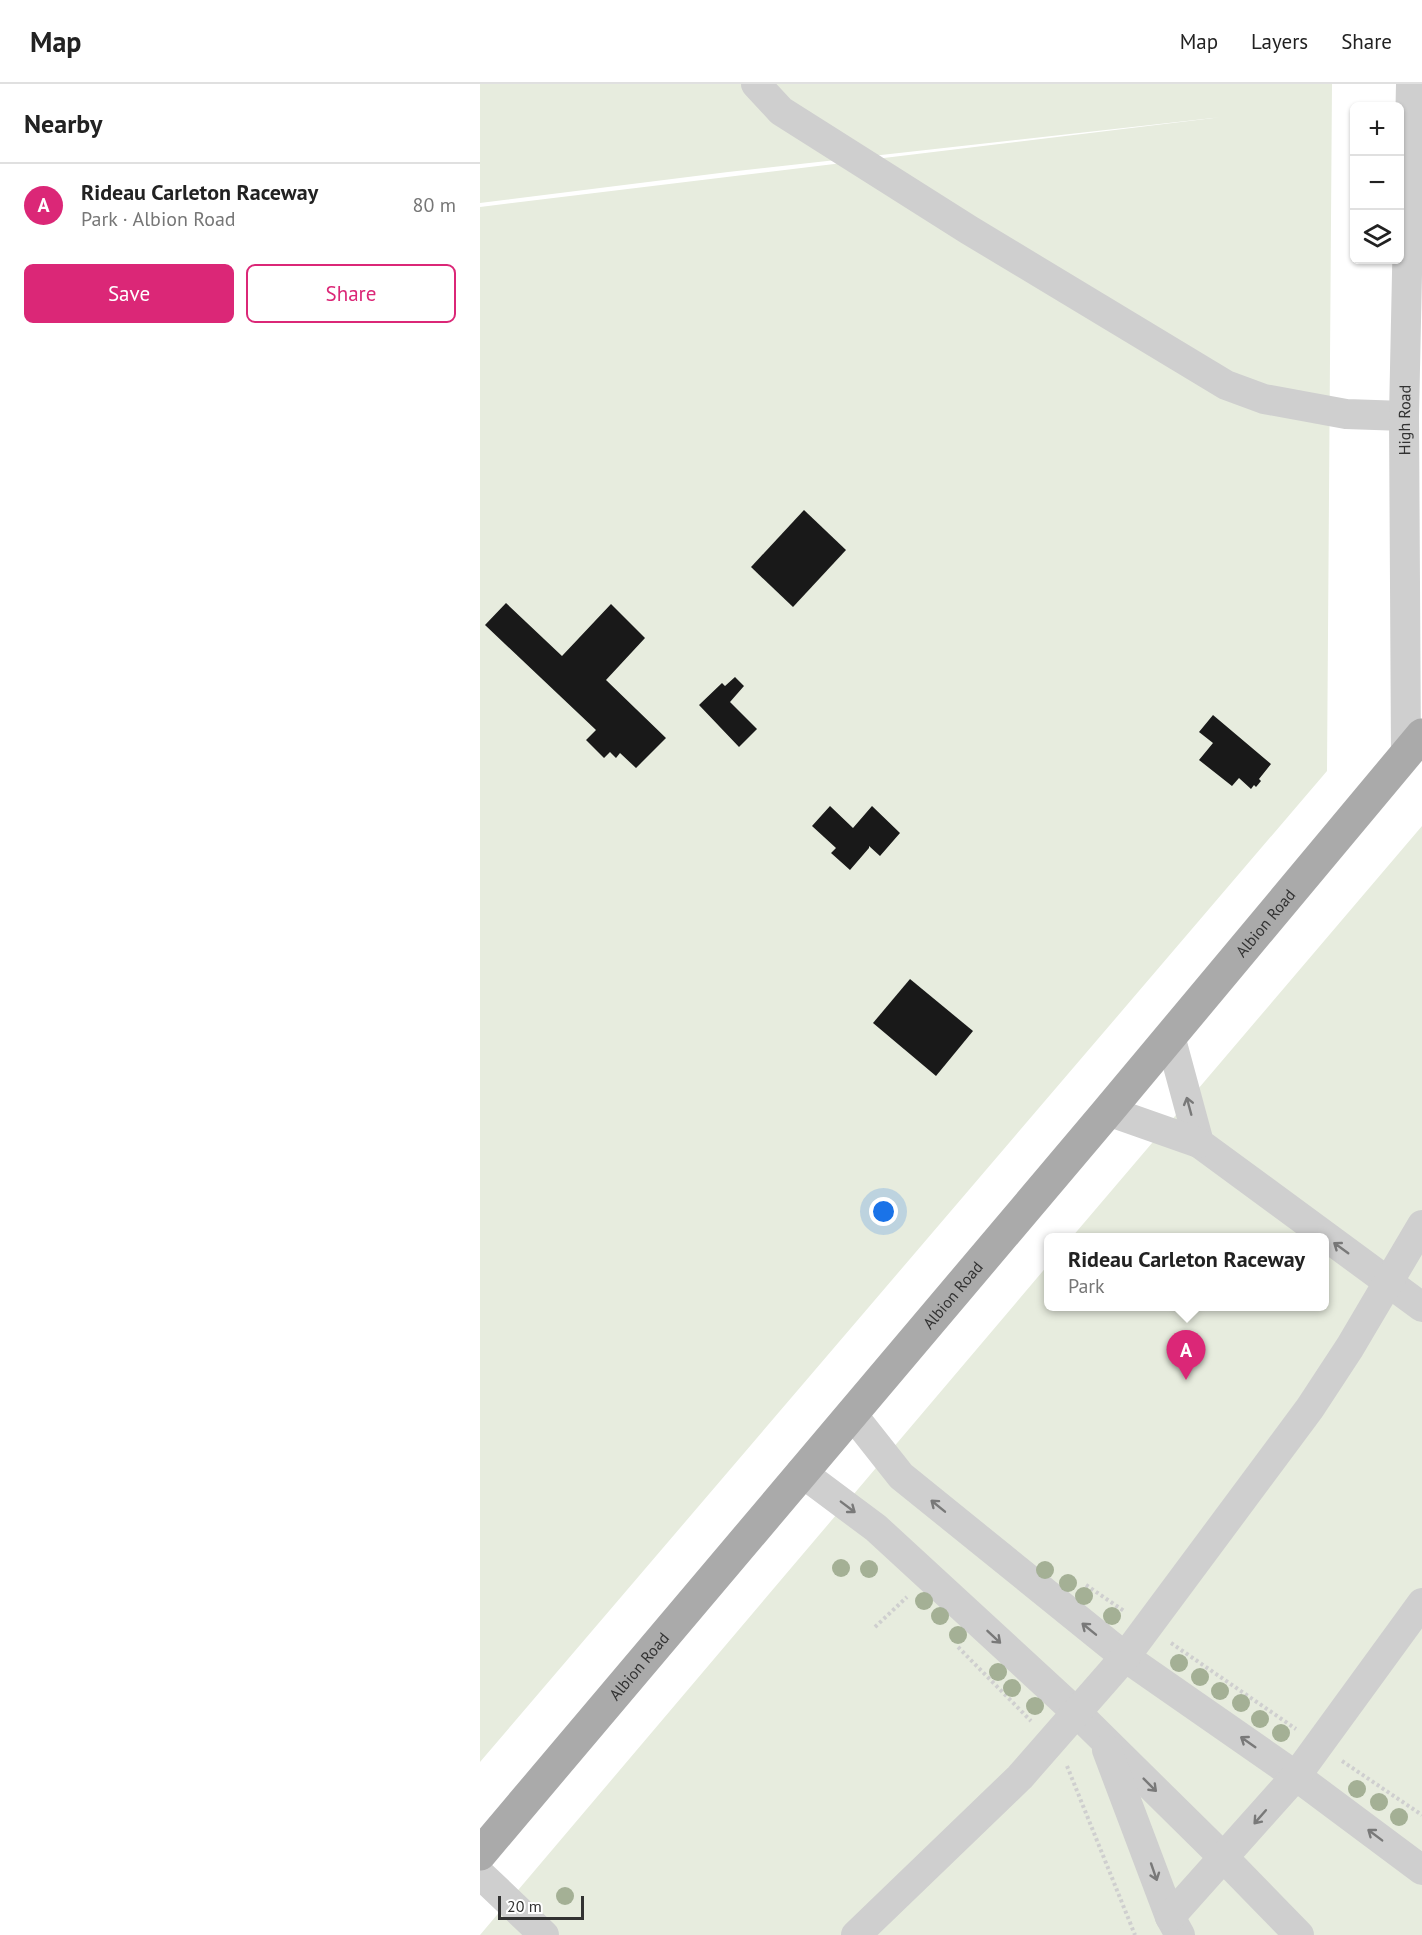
<!DOCTYPE html>
<meta charset="utf-8">
<style>
body{margin:0;font-family:"PT Sans",sans-serif;background:#f2f2f2;color:#222}
.controls{position:absolute;right:18px;top:18px;display:grid;overflow:hidden;border-radius:9px;box-shadow:0 2px 4px #0004}
.controls button{width:54px;height:54px;display:grid;place-items:center;padding:0;border:0;border-bottom:2px solid #e0e0e0;background:#fff;color:#222;font:30px sans-serif}
.scale{position:absolute;left:18px;bottom:15px;width:86px;box-sizing:border-box;padding-left:6px;border:3px solid #323232;border-top:0;font-size:16px;line-height:21px;white-space:nowrap;color:#323232;-webkit-text-stroke:4px #fff;paint-order:stroke}
.you{position:absolute;left:404px;top:1128px;width:21px;height:21px;margin:-15px;border:4px solid #fff;border-radius:50%;background:#1a73e8;box-shadow:0 0 0 9px #1a73e833}
.badge{display:grid;place-items:center;width:39px;height:39px;border-radius:50%;background:#db2777;color:#fff;font-size:20px;font-weight:700}
.pin{position:absolute;translate:-50% -50px;filter:drop-shadow(0 2px 3px #0008)}
.pin::after{content:'';position:absolute;top:32px;width:21px;height:18px;background:inherit;clip-path:polygon(0 0,100% 0,50% 100%)}
.popup{position:absolute;left:564px;top:1149px;width:285px;height:78px;box-sizing:border-box;display:grid;place-content:center;border-radius:9px;background:#fff;filter:drop-shadow(0 2px 4px #0005);font-size:20px;white-space:nowrap;color:#767676}
.popup b{font-size:22px;color:#222}
.popup::after{content:'';position:absolute;left:50%;top:100%;margin-left:-12px;border:12px solid transparent;border-top-color:#fff}
.list{margin:0;padding:0;list-style:none}
h2{display:flex;justify-content:space-between;align-items:center;height:78px;margin:0;padding:0 24px;font-size:26px}
h2 small{font-size:20px;font-weight:400;color:#767676}
.list li{display:grid;grid-template-columns:39px 1fr auto;gap:18px;align-items:center;box-sizing:border-box;height:84px;padding:0 24px;border-top:2px solid #e0e0e0}
.list b{display:block;font-size:22px;white-space:nowrap}
.list p{margin:0;font-size:20px;white-space:nowrap;color:#767676}
.list em{font-size:20px;font-style:normal;color:#767676}
.actions{display:flex;gap:12px;padding:18px 24px}
.actions a{flex:1;padding:14px 0;border:2px solid #db2777;border-radius:9px;text-align:center;font-size:21px;color:#db2777}
.actions .main{background:#db2777;color:#fff}
.icon{flex:none;width:33px;height:33px;fill:none;stroke:currentColor;stroke-width:2;stroke-linecap:round;stroke-linejoin:round}
.map{position:relative;flex:none;width:942px;height:1851px;overflow:hidden}
header{display:flex;align-items:center;gap:36px;box-sizing:border-box;height:84px;padding:0 30px;background:#fff;border-bottom:2px solid #e0e0e0}
header strong{font-size:28px}
nav{display:flex;gap:33px;margin-inline-start:auto;font-size:21px}
main{display:flex}
aside{flex:1;background:#fff}
.map>svg:first-child{display:block}
</style>
<header>
<strong>Map</strong>
<nav><a>Map</a><a>Layers</a><a>Share</a></nav>
</header>
<main>
<aside>
<h2>Nearby<small></small></h2>
<ul class="list">
<li><span class="badge">A</span><div><b>Rideau Carleton Raceway</b><p>Park · Albion Road</p></div><em>80 m</em></li>
</ul>
<div class="actions"><a class="main">Save</a><a>Share</a></div>
</aside>
<div class="map">
<svg width="942" height="1851" viewBox="0 0 942 1851">
<rect width="100%" height="100%" fill="#fff"/>
<g fill="#e7ecde">
<path d="M0,0H852L847,687L0,1678V123L742,33L248,88L0,119Z"/>
<path d="M942,742V1851H0L568,1181V1222H844V1154L592,1153Z"/>
</g>
<g fill="#191919">
<path d="M324,426L366,466L313,523L271,483Z"/>
<path d="M26,519L82,572L131,520L165,554L126,596L186,654L156,684L140,669L136,674L130,668L124,674L106,656L116,646L5,541Z"/>
<path d="M255,593L264,602L250,618L277,645L259,663L219,621L242,599L245,602Z"/>
<path d="M733,631L791,680L779,695L781,697L776,703L774,701L771,705L759,694L752,702L719,676L733,659L719,648Z"/>
<path d="M350,722L373,744L392,722L420,749L400,772L389,762V764L370,786L351,769L356,764L332,742Z"/>
<path d="M430,895L493,947L456,992L393,939Z"/>
</g>
<g fill="none" stroke-linecap="round" stroke-linejoin="round">
<g stroke="#cfcfcf" stroke-width="4" stroke-dasharray="3 3" stroke-linecap="butt">
<path d="M606,1501L644,1527"/>
<path d="M395,1543L427,1513"/>
<path d="M691,1559L816,1645"/>
<path d="M478,1563L551,1637"/>
<path d="M862,1677L942,1731"/>
<path d="M587,1682L655,1851"/>
</g>
<g stroke="#cfcfcf" stroke-width="30">
<path d="M276,0L301,27L489,146L746,301L784,315L866,330L924,332"/>
<path id="s1" d="M926,670L924,332L931,0"/>
<path d="M690,952L719,1059L942,1223"/>
<path d="M628,1027L719,1059"/>
<path d="M372,1330L421,1392L645,1573L816,1692L942,1786"/>
<path d="M321,1388L396,1444L597,1629L744,1774L819,1851"/>
<path d="M627,1666L690,1833L700,1851"/>
<path d="M0,1790L64,1851"/>
<path d="M690,1833L816,1692L942,1519"/>
<path d="M376,1851L540,1693L645,1573L830,1324L870,1263L942,1141"/>
</g>
<path stroke="#aaa" stroke-width="33" id="s2" d="M0,1770L628,1027L942,651"/>
</g>
<g fill="#a4b095">
<circle cx="361" cy="1484" r="9"/>
<circle cx="389" cy="1485" r="9"/>
<circle cx="565" cy="1486" r="9"/>
<circle cx="588" cy="1499" r="9"/>
<circle cx="604" cy="1512" r="9"/>
<circle cx="444" cy="1517" r="9"/>
<circle cx="460" cy="1532" r="9"/>
<circle cx="632" cy="1532" r="9"/>
<circle cx="478" cy="1551" r="9"/>
<circle cx="699" cy="1579" r="9"/>
<circle cx="518" cy="1588" r="9"/>
<circle cx="720" cy="1593" r="9"/>
<circle cx="532" cy="1604" r="9"/>
<circle cx="740" cy="1607" r="9"/>
<circle cx="761" cy="1619" r="9"/>
<circle cx="555" cy="1622" r="9"/>
<circle cx="780" cy="1635" r="9"/>
<circle cx="801" cy="1649" r="9"/>
<circle cx="877" cy="1705" r="9"/>
<circle cx="899" cy="1718" r="9"/>
<circle cx="919" cy="1733" r="9"/>
<circle cx="85" cy="1812" r="9"/>
</g>
<defs><path id="oneway-shaft" d="M-6 0H5M1.5-3L5.5 0L1.5 3" fill="none" stroke-width="1.6" stroke-linecap="round" stroke-linejoin="round" transform="scale(1.5)"/></defs>
<g stroke="#797979">
<use href="#oneway-shaft" transform="translate(709 1022) rotate(-105)"/>
<use href="#oneway-shaft" transform="translate(861 1164) rotate(-144)"/>
<use href="#oneway-shaft" transform="translate(458 1422) rotate(-141)"/>
<use href="#oneway-shaft" transform="translate(368 1423) rotate(37)"/>
<use href="#oneway-shaft" transform="translate(609 1545) rotate(-141)"/>
<use href="#oneway-shaft" transform="translate(514 1553) rotate(43)"/>
<use href="#oneway-shaft" transform="translate(768 1658) rotate(-145)"/>
<use href="#oneway-shaft" transform="translate(670 1701) rotate(45)"/>
<use href="#oneway-shaft" transform="translate(780 1733) rotate(131)"/>
<use href="#oneway-shaft" transform="translate(895 1751) rotate(-143)"/>
<use href="#oneway-shaft" transform="translate(674 1788) rotate(71)"/>
</g>
<g text-anchor="middle" stroke-width="6" stroke-linejoin="round" paint-order="stroke">
<g font-size="16" fill="#323232" stroke="#fff">
<text dy="6" stroke="none"><textPath href="#s1" startOffset="334">High Road</textPath></text>
<text dy="6" stroke="none"><textPath href="#s2" startOffset="1218">Albion Road</textPath></text>
<text dy="6" stroke="none"><textPath href="#s2" startOffset="732">Albion Road</textPath></text>
<text dy="6" stroke="none"><textPath href="#s2" startOffset="246">Albion Road</textPath></text>
</g>
</g>
</svg>
<div class="controls">
<button>+</button>
<button>−</button>
<button><svg class="icon" aria-label="layers" viewBox="0 0 24 24"><path d="M12 4l9 5-9 5-9-5zM3 14l9 5 9-5"/></svg></button>
</div>
<div class="scale">20 m</div>
<div class="you"></div>
<div class="pin badge" style="left:706px;top:1296px">A</div>
<div class="popup"><b>Rideau Carleton Raceway</b>Park</div>
</div>
</main>
